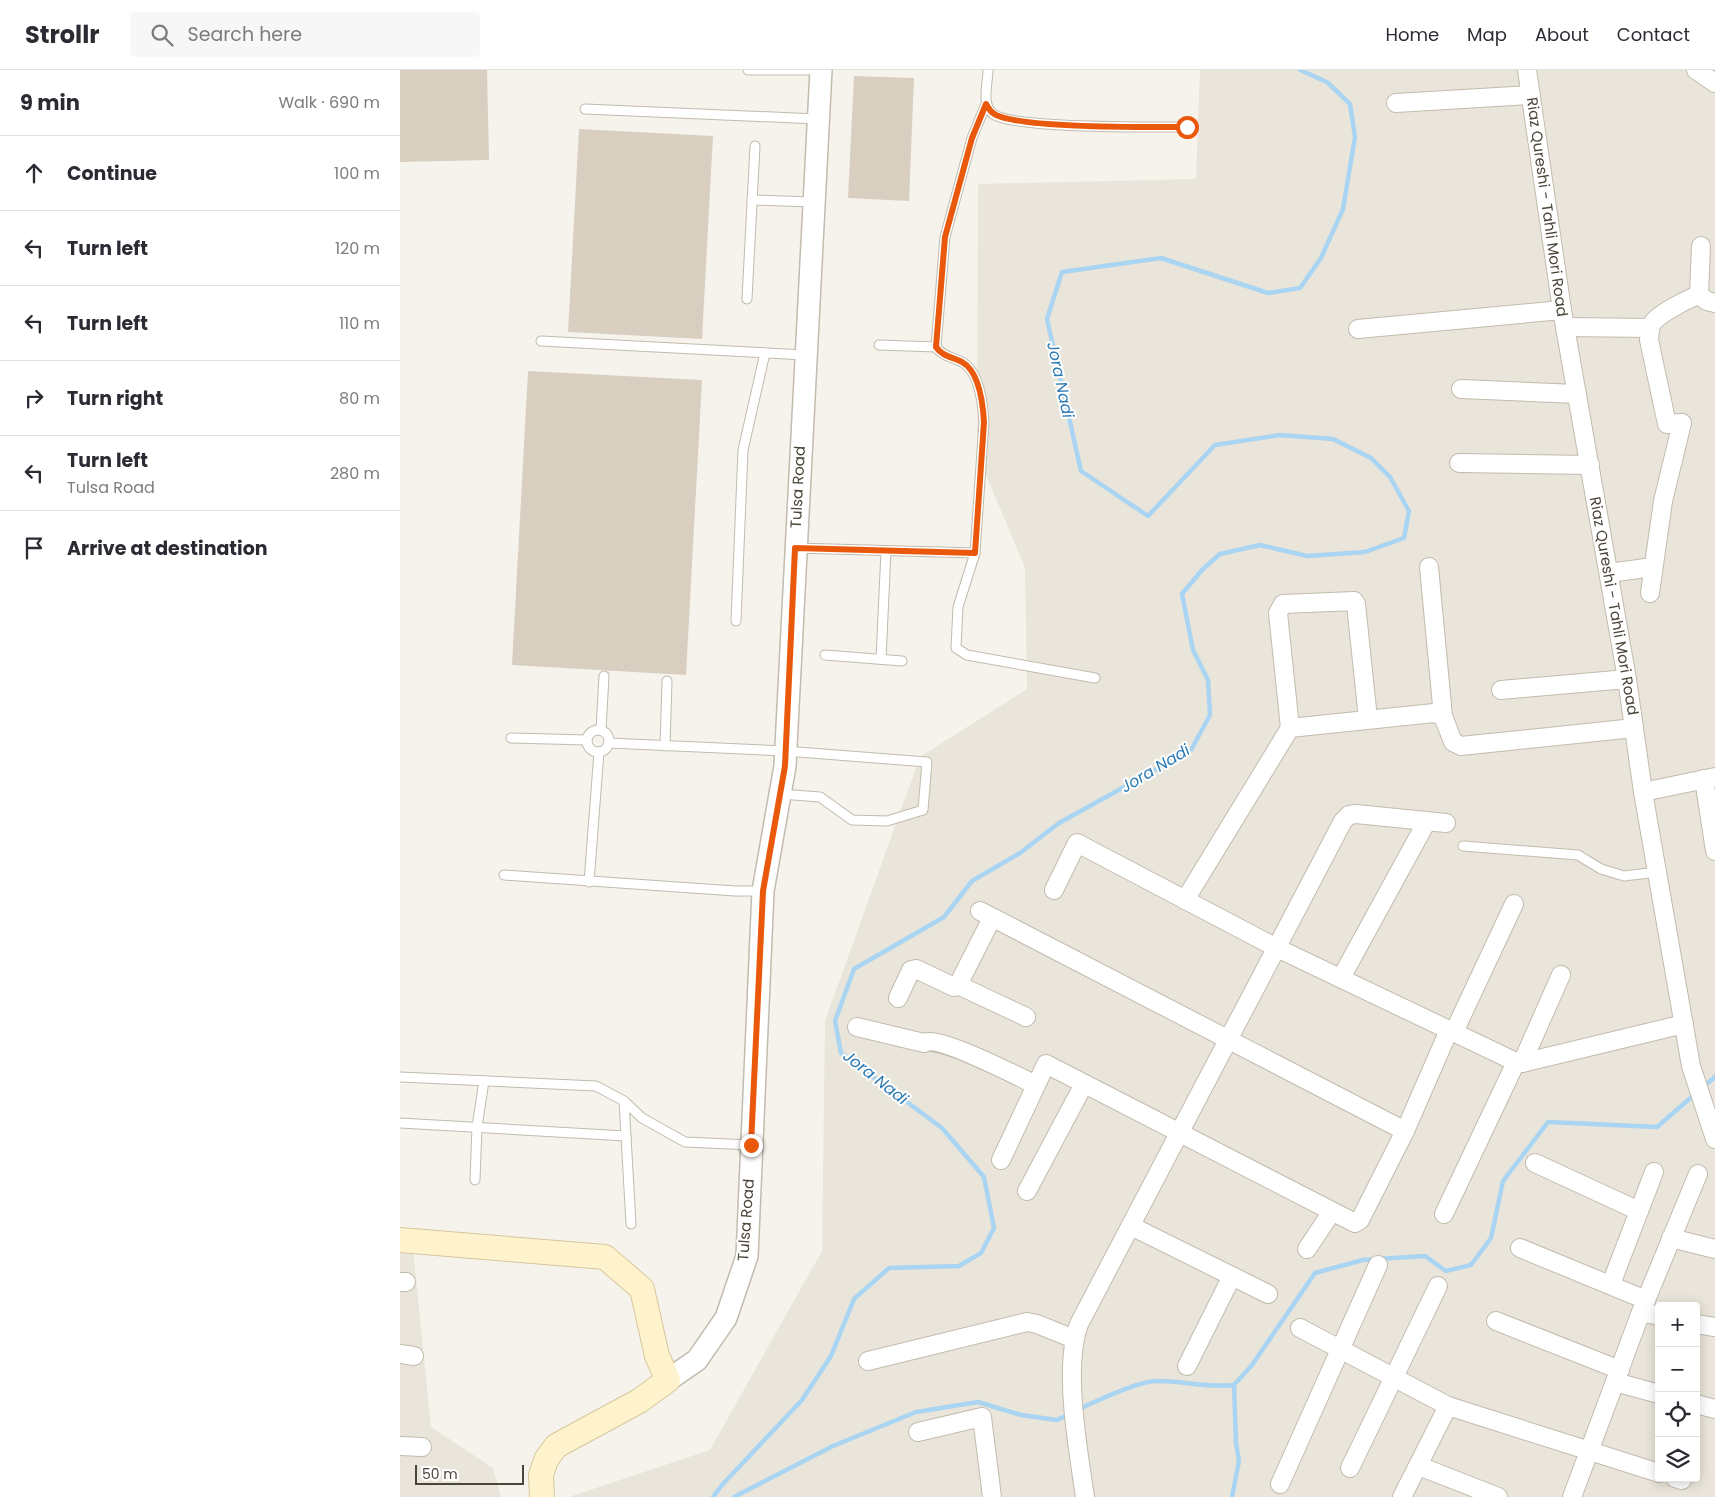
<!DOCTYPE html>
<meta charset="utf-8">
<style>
body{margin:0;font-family:Poppins,sans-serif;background:#f7f7f7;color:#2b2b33}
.controls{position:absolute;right:15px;bottom:15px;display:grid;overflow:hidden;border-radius:5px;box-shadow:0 2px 12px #0003}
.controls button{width:45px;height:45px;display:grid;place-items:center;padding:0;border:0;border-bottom:1px solid #e1e1e2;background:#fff;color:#2b2b33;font:25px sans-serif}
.scale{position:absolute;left:15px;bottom:12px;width:109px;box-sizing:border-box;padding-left:5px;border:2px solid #4b4439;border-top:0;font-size:14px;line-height:18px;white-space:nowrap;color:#4b4439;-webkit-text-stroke:4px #fff;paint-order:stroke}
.stop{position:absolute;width:15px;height:15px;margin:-11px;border:4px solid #ea580c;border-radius:50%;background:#fff}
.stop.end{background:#ea580c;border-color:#fff;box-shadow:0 1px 5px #0008}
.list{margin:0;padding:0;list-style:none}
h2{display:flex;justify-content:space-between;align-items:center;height:65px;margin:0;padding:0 20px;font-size:21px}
h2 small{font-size:16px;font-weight:400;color:#7c7c81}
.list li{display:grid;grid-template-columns:32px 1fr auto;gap:15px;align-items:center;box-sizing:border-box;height:75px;padding:0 20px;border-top:1px solid #e1e1e2}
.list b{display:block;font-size:19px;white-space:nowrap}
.list p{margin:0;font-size:16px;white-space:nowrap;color:#7c7c81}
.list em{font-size:16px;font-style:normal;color:#7c7c81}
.icon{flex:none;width:28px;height:28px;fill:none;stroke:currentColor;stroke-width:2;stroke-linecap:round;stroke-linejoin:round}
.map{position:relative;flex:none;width:1315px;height:1427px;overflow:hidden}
header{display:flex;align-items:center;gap:30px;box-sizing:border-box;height:70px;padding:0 25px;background:#fff;border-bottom:1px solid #e1e1e2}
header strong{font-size:24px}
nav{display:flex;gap:28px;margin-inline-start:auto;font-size:18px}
.search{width:350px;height:45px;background:#f7f7f7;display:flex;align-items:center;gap:12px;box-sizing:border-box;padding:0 18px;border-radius:5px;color:#7c7c81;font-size:19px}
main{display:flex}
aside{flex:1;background:#fff}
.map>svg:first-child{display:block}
</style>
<header>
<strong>Strollr</strong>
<div class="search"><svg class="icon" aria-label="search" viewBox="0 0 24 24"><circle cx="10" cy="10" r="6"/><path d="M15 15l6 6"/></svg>Search here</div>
<nav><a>Home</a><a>Map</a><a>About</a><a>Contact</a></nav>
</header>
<main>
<aside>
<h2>9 min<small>Walk · 690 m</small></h2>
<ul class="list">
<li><svg class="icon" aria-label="ahead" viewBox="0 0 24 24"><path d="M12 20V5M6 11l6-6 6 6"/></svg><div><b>Continue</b></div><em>100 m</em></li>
<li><svg class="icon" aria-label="left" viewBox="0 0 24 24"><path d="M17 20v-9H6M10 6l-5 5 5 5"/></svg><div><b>Turn left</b></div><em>120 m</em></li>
<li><svg class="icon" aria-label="left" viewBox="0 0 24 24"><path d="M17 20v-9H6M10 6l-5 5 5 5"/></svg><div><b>Turn left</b></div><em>110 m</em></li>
<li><svg class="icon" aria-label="right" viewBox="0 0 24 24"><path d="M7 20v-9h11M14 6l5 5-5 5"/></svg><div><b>Turn right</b></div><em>80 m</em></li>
<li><svg class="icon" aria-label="left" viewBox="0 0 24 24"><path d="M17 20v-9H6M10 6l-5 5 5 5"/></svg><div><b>Turn left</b><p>Tulsa Road</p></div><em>280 m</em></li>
<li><svg class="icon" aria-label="arrive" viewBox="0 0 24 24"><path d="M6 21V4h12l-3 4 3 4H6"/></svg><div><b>Arrive at destination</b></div></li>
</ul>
</aside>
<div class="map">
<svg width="1315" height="1427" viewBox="0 0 1315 1427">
<rect width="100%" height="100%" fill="#f6f3ec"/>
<g fill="#eae5da" fill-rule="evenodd">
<path d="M800,0H1315V1427H169L310,1380L422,1181L425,951L520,687L627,619L625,498L577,383L578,114L796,109ZM1259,1236H1296V1408H1259Z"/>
<path d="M0,1177L13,1178L31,1357L93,1398L101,1427H0Z"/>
</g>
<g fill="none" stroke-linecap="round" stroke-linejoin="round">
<g stroke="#a9d4f2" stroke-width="4.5">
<path d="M1303,1017L1315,1007"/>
<path d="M677,1340C694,1332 740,1310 757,1311C784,1311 808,1318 834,1315L852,1295L915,1203L963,1190L1025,1186L1046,1201L1071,1195L1091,1168L1103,1111L1148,1052L1257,1057L1295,1024"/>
<path d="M313,1427L322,1415L402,1330L431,1286L454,1229L489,1198L559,1196L581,1183L594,1158L584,1107L542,1058L441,983L435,951L454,899L544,847L572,811L620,783L659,753L791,680L810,645L808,610L793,580L782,524L802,500L820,484L860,475L907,486L965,482L1004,468L1009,441L990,407L971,388L933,369L880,365L815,375L748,446L681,401L647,249L662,202L761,188L868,223L900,218L921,188L943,139L955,67L950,34L927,12L900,0"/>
<path d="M334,1427L433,1376L516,1342L578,1332L621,1345L657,1350L670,1344"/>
<path d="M832,1427L839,1391L836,1373L834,1315"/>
</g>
</g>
<g fill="#d8cfc1">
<path d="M0,0H87L89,90L0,92Z"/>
<path d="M454,6L514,8L509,131L448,128Z"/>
<path d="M179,59L313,66L302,269L168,262Z"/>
<path d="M128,301L302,310L286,605L112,595Z"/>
</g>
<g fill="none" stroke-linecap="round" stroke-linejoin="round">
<g stroke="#c2bbae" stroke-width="11">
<g id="service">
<path d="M348,0H420"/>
<path d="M588,0C588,12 581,35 593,44C614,59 754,57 787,57"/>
<path d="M586,34L572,68L545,167L536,277C542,286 552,287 562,292C580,302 583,335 584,352L575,483L558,537L556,578L567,585L695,608"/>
<path d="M185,39L418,49"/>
<path d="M352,130L413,132"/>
<path d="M347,229L355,76"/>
<path d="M141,271L405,285"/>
<path d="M479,275L536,277"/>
<path d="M395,478L575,483"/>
<path d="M336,551L343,380L365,283"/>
<path d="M425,585L502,591"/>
<path d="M481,589L486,481"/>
<circle cx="198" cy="671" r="11"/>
<path d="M201,660L204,606"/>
<path d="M111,668L187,670"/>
<path d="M209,673L385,681L527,692L523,740L487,751L452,750L420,727L380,724"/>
<path d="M265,676L267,611"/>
<path d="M1063,776L1178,785L1201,799L1224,806L1257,802"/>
<path d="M104,805L335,821H363"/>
<path d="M189,812L199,682"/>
<path d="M0,1007L196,1016L224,1031L242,1048L285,1072L351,1075"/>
<path d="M224,1031L231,1154"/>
<path d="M0,1053L226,1066"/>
<path d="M75,1110L77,1057L84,1011"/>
</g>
</g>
<g stroke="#c2bbae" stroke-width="20">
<g id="minor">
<path d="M1127,0L1162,240L1227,609L1243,722L1291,996L1315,1069"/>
<path d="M1296,0L1315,13"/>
<path d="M996,33L1131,25"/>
<path d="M1299,225L1301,176"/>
<path d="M1299,225L1307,231L1315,233"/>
<path d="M1165,257L1250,258"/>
<path d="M958,259L1162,240"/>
<path d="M1061,319L1177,324"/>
<path d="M1059,393L1190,395"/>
<path d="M1029,497L1043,646"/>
<path d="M1209,503L1253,497"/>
<path d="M1250,523L1263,431L1282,353L1267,354L1249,270C1250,264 1249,256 1254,251C1261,243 1289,228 1299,225"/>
<path d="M1101,620L1227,609"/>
<path d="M890,658L878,543L883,534L954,531L956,534L968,649"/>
<path d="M1304,709L1315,781"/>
<path d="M1243,722L1315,707"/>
<path d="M654,820L677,773L875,877L1116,992L1122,993L1284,954"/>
<path d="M785,830L890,658L1034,643L1043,646L1053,672L1061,676L1234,658"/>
<path d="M580,841L1005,1061"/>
<path d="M941,908L1027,751"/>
<path d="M558,915L592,848"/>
<path d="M498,928L511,900L516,899L554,917L558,915L626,947"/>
<path d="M457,957L524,973C538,965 617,1006 636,1015"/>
<path d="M1054,962L1114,834"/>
<path d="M1122,993L1161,905"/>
<path d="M601,1090L646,994L955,1153L960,1150L1005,1061L1049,960"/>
<path d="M1135,1093L1239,1141"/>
<path d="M627,1121L684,1014"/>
<path d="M1044,1144L1116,992"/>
<path d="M731,1156L868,1224"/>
<path d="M1271,1168L1315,1179"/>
<path d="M1120,1178L1246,1230"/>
<path d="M907,1179L931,1143"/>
<path d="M0,1212H6"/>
<path d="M1211,1214L1254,1102"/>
<path d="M1241,1242L1259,1246"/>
<path d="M1096,1251L1220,1300"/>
<path d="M1296,1254L1315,1257"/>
<path d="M900,1258L1048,1336L1259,1403"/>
<path d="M0,1284L14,1286"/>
<path d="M468,1291L627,1252L637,1254L674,1269"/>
<path d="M787,1296L832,1206"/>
<path d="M1215,1312L1259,1324"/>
<path d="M1296,1334L1315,1339"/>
<path d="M518,1362L582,1347L592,1427"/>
<path d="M0,1376L22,1377"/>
<path d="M1019,1396L1098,1427"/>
<path d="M950,1398L1038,1216"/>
<path d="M1275,1408L1282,1410"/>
<path d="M880,1414L978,1195"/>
<path d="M685,1427C678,1379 663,1298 679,1254L943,751L949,745L956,744L1046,753"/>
<path d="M1002,1427L1048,1336"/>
<path d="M1172,1427L1241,1242L1298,1104"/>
</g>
</g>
<g stroke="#c2bbae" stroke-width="24">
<path id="tertiary" d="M268,1310L297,1290L326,1248L347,1186L363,821L385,696L421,0"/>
</g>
<g stroke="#d6c79b" stroke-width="26">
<path id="secondary" d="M0,1170L205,1187L242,1219L257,1286L268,1310L239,1331L156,1376L146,1390L141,1405L142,1427"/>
</g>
<use href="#service" stroke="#fff" stroke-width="9"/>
<use href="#minor" stroke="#fff" stroke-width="18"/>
<use href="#tertiary" stroke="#fff" stroke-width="21"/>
<use href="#secondary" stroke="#fff3cd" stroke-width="24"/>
</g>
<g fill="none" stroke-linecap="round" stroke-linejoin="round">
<path stroke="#ea580c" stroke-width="6" d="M351,1075L363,821L385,696L395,478L575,483L584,352C583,335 580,302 562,292C552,287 542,286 536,277L545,167L572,68L586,34C588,37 590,41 593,43C612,59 755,57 787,57"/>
</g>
<g text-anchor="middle" stroke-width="4" stroke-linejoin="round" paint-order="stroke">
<g font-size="15" fill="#4b4439" stroke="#fff">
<text transform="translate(1147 137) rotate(82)" y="5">Riaz Qureshi - Tahli Mori Road</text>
<text transform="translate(398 417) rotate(-87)" y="5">Tulsa Road</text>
<text transform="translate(1214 536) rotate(80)" y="5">Riaz Qureshi - Tahli Mori Road</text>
<text transform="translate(346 1150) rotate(-86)" y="5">Tulsa Road</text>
</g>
<g font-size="16" font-style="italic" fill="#2e7ab2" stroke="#fff">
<text transform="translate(661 310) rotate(78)" y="6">Jora Nadi</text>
<text transform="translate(755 698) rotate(-31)" y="6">Jora Nadi</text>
<text transform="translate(476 1007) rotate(38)" y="6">Jora Nadi</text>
</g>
</g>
</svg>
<div class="controls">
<button>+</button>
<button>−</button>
<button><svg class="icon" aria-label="locate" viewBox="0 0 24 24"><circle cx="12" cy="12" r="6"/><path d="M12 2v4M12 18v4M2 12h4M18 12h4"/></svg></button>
<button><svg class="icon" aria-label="layers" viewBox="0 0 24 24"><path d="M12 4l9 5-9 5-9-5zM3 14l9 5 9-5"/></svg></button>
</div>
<div class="scale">50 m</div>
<div class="stop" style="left:787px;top:57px"></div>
<div class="stop end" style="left:351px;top:1075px"></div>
</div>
</main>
